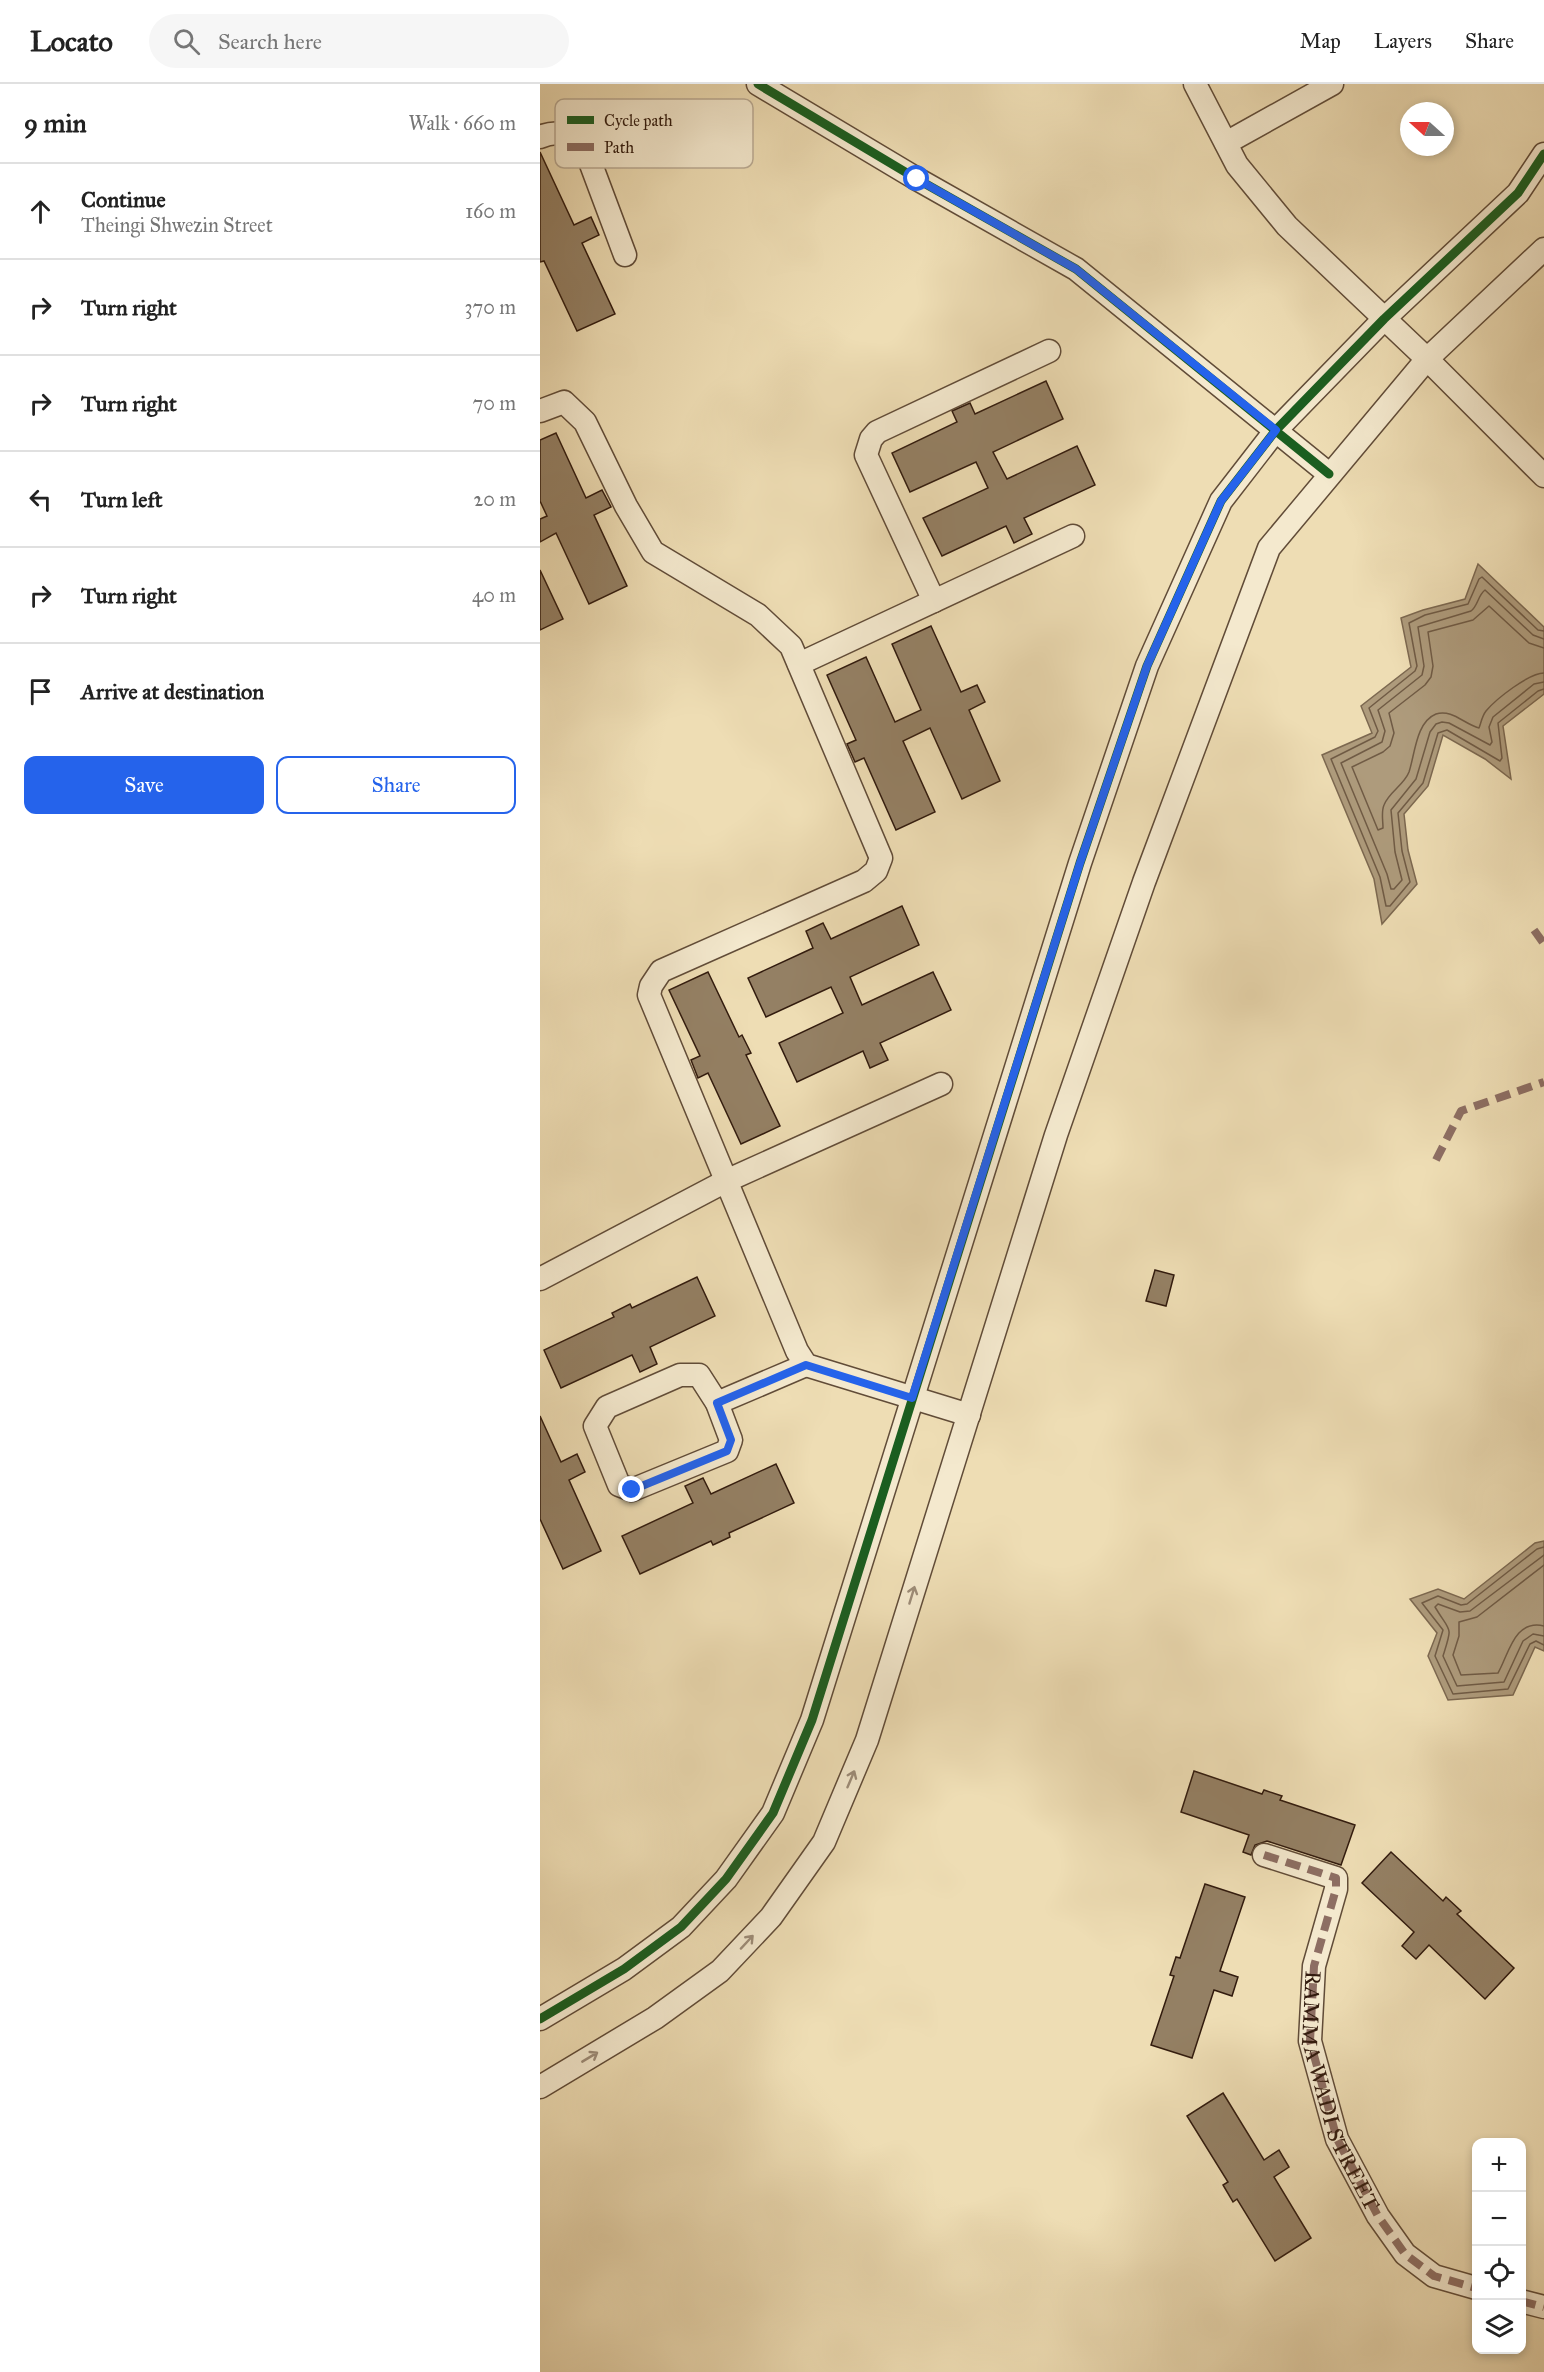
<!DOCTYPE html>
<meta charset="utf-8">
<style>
body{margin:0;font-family:"IM FELL Great Primer",serif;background:#f6f6f6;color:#222}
.controls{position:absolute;right:18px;bottom:18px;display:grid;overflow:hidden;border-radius:12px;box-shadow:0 3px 9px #0003}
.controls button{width:54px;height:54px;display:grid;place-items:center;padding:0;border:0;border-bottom:2px solid #e0e0e0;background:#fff;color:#222;font:30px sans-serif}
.compass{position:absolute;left:860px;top:18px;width:54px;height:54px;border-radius:50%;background:#fff;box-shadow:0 3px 9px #0003;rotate:291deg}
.stop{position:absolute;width:18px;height:18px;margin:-14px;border:4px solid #2563eb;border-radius:50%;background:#fff}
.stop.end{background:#2563eb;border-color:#fff;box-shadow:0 2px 6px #0008}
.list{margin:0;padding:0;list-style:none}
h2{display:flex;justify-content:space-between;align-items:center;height:78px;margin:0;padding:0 24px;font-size:26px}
h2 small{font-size:20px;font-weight:400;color:#767676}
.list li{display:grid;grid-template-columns:39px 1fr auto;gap:18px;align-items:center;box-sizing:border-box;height:96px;padding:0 24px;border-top:2px solid #e0e0e0}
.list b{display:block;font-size:22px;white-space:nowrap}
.list p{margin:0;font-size:20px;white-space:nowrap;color:#767676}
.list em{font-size:20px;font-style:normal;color:#767676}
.actions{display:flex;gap:12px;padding:18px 24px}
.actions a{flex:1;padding:14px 0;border:2px solid #2563eb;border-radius:12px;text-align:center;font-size:21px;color:#2563eb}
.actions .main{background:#2563eb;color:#fff}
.icon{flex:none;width:33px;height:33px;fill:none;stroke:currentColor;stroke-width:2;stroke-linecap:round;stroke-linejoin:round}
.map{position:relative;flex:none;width:1004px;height:2288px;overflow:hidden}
header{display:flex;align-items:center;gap:36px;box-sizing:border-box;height:84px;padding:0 30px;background:#fff;border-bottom:2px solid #e0e0e0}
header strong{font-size:28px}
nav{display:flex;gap:33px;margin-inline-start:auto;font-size:21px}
.search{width:420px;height:54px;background:#f6f6f6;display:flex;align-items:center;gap:15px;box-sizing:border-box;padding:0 21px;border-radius:33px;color:#767676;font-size:22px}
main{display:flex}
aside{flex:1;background:#fff}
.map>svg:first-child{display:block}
</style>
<header>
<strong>Locato</strong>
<div class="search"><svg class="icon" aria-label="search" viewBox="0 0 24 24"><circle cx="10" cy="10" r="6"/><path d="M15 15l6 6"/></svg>Search here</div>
<nav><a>Map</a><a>Layers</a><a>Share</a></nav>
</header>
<main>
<aside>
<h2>9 min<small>Walk · 660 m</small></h2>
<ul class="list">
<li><svg class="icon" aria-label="ahead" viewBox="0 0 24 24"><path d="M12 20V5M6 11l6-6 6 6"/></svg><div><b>Continue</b><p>Theingi Shwezin Street</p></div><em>160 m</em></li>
<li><svg class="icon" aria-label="right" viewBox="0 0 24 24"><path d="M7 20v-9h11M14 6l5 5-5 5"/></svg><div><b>Turn right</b></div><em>370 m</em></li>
<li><svg class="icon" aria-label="right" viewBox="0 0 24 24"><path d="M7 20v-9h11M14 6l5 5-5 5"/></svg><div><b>Turn right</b></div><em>70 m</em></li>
<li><svg class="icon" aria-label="left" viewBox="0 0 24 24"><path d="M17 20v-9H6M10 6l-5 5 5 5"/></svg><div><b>Turn left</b></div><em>20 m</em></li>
<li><svg class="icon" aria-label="right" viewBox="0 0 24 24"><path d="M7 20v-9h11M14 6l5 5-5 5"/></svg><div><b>Turn right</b></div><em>40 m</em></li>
<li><svg class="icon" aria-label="arrive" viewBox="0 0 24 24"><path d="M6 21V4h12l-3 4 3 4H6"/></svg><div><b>Arrive at destination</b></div></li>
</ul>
<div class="actions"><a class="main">Save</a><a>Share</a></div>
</aside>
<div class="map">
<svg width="1004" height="2288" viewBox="0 0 1004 2288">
<rect width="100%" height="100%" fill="#eeddb4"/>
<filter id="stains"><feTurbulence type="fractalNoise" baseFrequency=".00333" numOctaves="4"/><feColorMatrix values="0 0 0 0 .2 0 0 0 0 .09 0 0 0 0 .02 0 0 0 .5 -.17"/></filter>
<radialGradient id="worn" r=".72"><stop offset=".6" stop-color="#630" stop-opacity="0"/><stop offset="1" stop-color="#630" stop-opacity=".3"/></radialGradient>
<g fill="#ae9b7c" stroke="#7c6850" stroke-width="1.5">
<path d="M938,480L1004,543V610L963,642L971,695L945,675L903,651L888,702L864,730L868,766L877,800L842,840L834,795L782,671L832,649L821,622L871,583L861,534L883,526L925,515Z"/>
<path d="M1004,1457V1567L995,1563L973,1611L908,1616L888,1572L897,1549L870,1515L898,1505L924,1515L995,1459Z"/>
</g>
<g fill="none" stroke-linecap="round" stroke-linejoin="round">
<g stroke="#705b45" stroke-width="1.5">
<path d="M1004,547L998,546L942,493L939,495L928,520L885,531L869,539L877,582L875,587L829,624L838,647L835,653L791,675L840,793L846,822H850L870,798L862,767L858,729L883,699L898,649L907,646L960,677L962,674L958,639L998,607L1004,605"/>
<path d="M1004,555L993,551L945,506C938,511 938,522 931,527L878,543L884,582L882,591L838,626L845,647L842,658L801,679L847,790L851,805H854L862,796L855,768L851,726L876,695L890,648L896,640L902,638L909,639L950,661L952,658L949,643L953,633L994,600L1004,598"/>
<path d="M1004,564L989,559L949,522L933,536L888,548L893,582L891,593L885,601L849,629L854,649L850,662L843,668L812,683L838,746L843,744C843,736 841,728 844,721C849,708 864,701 869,688C875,670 876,638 896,630C912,625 924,640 939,644C941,639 942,632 946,627C956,615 989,589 1004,589"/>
<path d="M1004,1463L997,1465L927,1520L921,1521L898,1512L882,1519L903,1546L895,1572L913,1610L968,1605L990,1560L996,1557L1004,1561"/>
<path d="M1004,1471L930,1527L920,1528L898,1520L895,1523C911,1550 913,1540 903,1572L917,1602L964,1598L983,1557L993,1550L1004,1552"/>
<path d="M1004,1481L937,1533L919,1538V1552L913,1571L921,1591L958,1589C969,1570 974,1535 1004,1542"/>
</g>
</g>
<g fill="#948064" stroke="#321b0e" stroke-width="1.5">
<path d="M0,68L34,141L51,133L59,151L42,159L75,230L37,247L4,177L0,178Z"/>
<path d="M506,297L523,335L453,368L467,395L537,362L555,401L484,434L492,450L474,459L466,442L402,472L383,434L448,404L436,378L370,408L352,369L417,338L412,327L430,319L435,330Z"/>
<path d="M16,349L46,414L62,406L71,423L54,431L87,502L49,520L16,449L0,458V435L7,432L0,417V356Z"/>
<path d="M0,486L23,535L0,546Z"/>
<path d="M391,542L421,608L437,601L445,618L429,626L460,697L422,715L390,644L363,657L395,728L356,746L324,674L315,678L307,660L316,656L287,591L326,573L355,638L381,626L352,560Z"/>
<path d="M362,822L379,861L310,893L322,921L393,888L411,926L340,959L348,976L330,984L323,967L257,998L239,959L303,929L291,903L226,933L208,894L273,864L266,847L283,839L291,855Z"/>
<path d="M168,888L199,953L202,951L211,969L206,971L240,1042L201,1060L168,989L158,994L151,976L160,972L129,906Z"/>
<path d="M615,1186L634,1191L626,1222L606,1217Z"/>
<path d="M157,1193L175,1232L110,1263L117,1280L100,1288L92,1271L21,1304L4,1266L74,1233L72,1229L90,1220L92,1224Z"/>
<path d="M0,1332L21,1378L37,1370L45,1388L29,1396L61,1467L23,1485L0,1435Z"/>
<path d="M236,1380L254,1419L189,1449L190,1453L173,1461L171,1457L100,1490L82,1452L153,1419L145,1402L163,1394L171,1410Z"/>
<path d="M654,1687L722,1710L724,1706L742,1712L740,1716L815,1741L801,1781L727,1757L715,1761L711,1771L703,1768L709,1751L641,1728Z"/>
<path d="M851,1768L903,1817L906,1813L921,1827L917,1830L974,1884L945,1915L889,1861L876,1875L862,1862L874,1848L822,1799Z"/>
<path d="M665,1800L705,1813L680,1887L698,1893L692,1912L674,1906L652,1974L611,1961L634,1892L630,1891L636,1873L640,1874Z"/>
<path d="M683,2009L724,2076L739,2066L749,2083L734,2093L771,2154L735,2177L697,2115L693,2118L683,2101L688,2098L647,2032Z"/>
</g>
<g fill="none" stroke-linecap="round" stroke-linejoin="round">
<g stroke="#614c38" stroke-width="25">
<g id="minor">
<path d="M218,0L377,95L536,185L789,390"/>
<path d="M655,0L697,81L747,142L887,275L1004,392"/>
<path d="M0,53C18,45 35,51 46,67L85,171"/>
<path d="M686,59L792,0"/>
<path d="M0,327L24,318L45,338L86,422L113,468L218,531L251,562L341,774L336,787L324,797L121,887L111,902L109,911L257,1267L266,1281L429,1331"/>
<path d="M394,517L326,371L331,355L337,348L509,267"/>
<path d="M259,580L533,452"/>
<path d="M0,1195L186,1097L401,1000"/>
<path d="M140,1291H159L177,1319L191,1356L187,1367L92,1406L79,1401L55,1342L67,1323Z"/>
<path d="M177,1319L266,1281"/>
<path id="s1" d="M724,1771L796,1794V1805L774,1882L770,1957L797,2055L838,2132L865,2170L894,2192L936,2204"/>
<path d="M0,1935L84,1885L141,1843L186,1795L233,1729L272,1636L540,779L607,582L681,417L736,346L844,235L978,109L1004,70"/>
<path d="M0,2003L115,1934L180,1887L231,1833L284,1758L327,1656L516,1051L604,798L729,464L887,275L1004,165"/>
<path d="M981,2217L1004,2223"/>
</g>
</g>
<use href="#minor" stroke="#f4e9ce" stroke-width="22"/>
<g stroke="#8d6e63" stroke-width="8" stroke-dasharray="15 8" stroke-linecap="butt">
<path d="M994,846L1004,860"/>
<path d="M896,1076L921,1027L1004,998"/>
<path d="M724,1771L796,1794V1805L774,1882L770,1957L797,2055L838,2132L865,2170L894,2192L936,2204"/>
<path d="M981,2217L1004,2223"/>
</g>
<g stroke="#f4e9ce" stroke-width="13">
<g id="cycleway">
<path d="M218,0L377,95L536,185L789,390"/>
<path d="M0,1935L84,1885L141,1843L186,1795L233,1729L272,1636L540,779L607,582L681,417L736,346L844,235L978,109L1004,70"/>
</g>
</g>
<use href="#cycleway" stroke="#1b5e20" stroke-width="9"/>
</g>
<defs><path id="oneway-shaft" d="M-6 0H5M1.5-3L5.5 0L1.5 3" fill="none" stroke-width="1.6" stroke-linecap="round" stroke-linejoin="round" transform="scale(1.5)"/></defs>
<g stroke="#9d8c78">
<use href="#oneway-shaft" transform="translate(372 1511) rotate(-73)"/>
<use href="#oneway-shaft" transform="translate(311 1695) rotate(-67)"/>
<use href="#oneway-shaft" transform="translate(207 1858) rotate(-47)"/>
<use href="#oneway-shaft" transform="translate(50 1973) rotate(-31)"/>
</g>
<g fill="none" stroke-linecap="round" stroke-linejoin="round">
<path stroke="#2563eb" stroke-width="8" d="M92,1406L187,1367L191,1356L177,1319L266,1281L372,1314L540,779L607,582L681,417L736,346L536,185L377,95"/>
</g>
<g text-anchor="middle" stroke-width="4.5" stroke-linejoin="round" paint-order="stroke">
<g font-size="22" fill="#321b0e" stroke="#f4e9ce">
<text dy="8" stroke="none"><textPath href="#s1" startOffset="297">RAMMA WADI STREET</textPath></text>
</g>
</g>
<rect x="15" y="15" width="198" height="69" rx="9" fill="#f4e9ce" stroke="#baab94" stroke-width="1.5"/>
<rect x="27" y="32" width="27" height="8" fill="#1b5e20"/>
<rect x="27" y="59" width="27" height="8" fill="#8d6e63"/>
<g font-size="16" fill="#321b0e">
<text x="64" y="42">Cycle path</text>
<text x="64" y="69">Path</text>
</g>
<rect width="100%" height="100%" filter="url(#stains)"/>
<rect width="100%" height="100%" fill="url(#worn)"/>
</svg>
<div class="controls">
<button>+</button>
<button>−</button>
<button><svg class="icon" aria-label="locate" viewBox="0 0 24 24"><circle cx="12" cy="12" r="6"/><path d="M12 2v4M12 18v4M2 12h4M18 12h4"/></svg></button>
<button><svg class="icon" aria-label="layers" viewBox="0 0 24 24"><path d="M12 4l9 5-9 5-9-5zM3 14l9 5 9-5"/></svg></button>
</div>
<svg class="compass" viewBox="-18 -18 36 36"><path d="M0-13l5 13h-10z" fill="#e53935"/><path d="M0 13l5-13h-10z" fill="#767676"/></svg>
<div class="stop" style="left:377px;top:95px"></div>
<div class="stop end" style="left:92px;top:1406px"></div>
</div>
</main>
